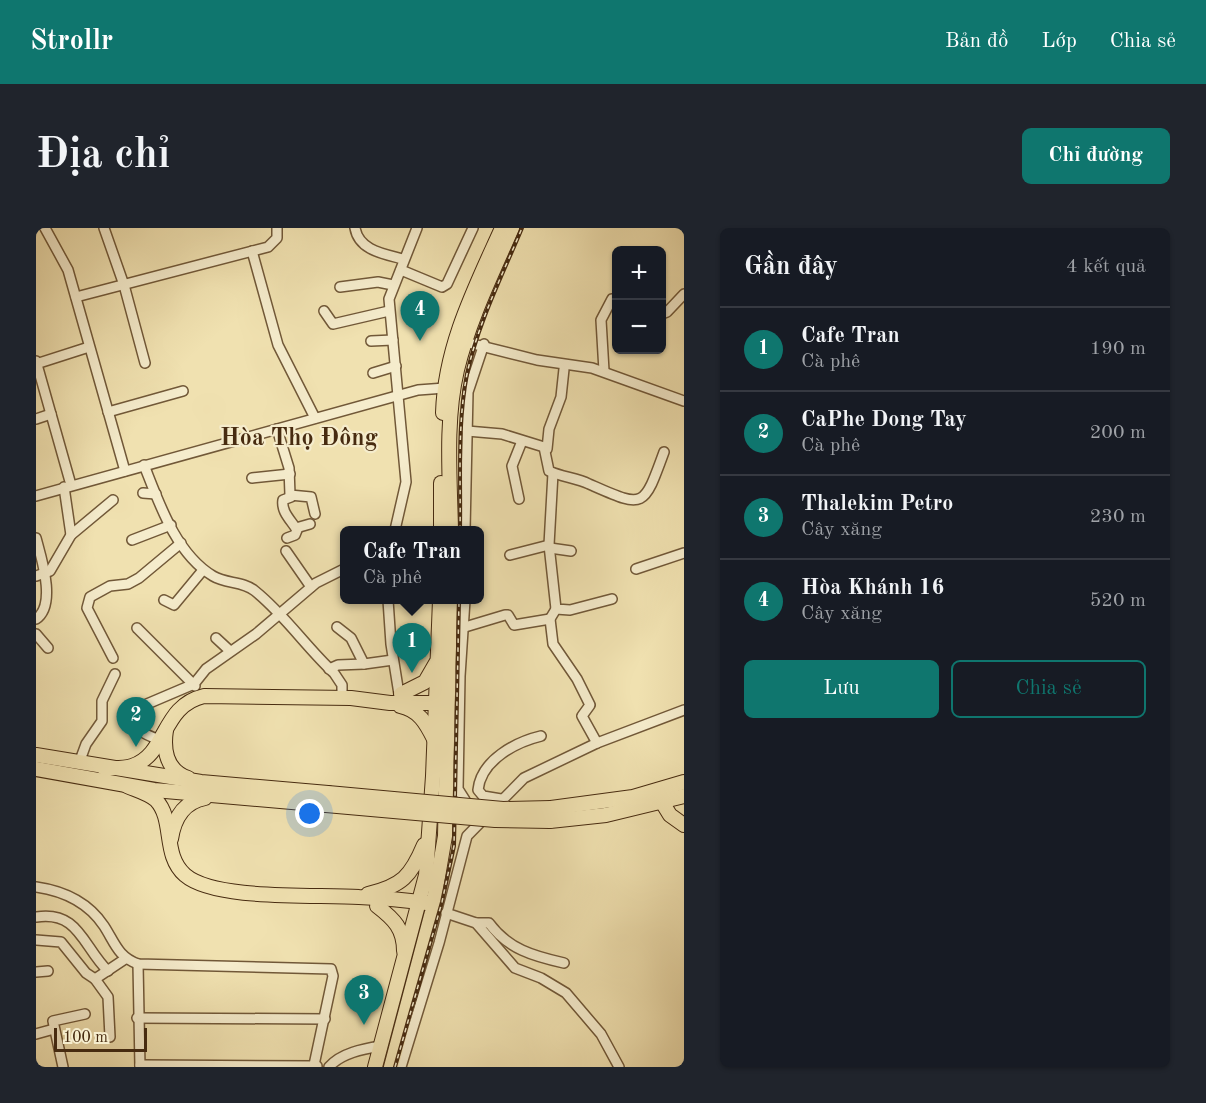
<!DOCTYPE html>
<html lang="vi">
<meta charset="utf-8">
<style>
body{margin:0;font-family:"Old Standard TT",serif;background:#20242c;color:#f1f3f6}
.controls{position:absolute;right:18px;top:18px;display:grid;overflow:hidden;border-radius:9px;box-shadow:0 2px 4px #0004}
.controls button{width:54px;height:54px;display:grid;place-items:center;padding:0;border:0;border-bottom:2px solid #363941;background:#171b24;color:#f1f3f6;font:30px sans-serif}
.scale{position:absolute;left:18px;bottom:15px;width:93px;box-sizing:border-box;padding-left:6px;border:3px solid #472b10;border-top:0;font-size:16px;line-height:21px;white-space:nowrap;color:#472b10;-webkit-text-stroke:4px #f5eccc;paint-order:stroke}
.you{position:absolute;left:274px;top:586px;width:21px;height:21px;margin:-15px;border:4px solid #fff;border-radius:50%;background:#1a73e8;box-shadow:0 0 0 9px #1a73e833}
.badge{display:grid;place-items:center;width:39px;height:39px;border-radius:50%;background:#0f766e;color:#fff;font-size:20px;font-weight:700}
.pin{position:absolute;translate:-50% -50px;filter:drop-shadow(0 2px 3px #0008)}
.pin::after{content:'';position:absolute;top:32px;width:21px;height:18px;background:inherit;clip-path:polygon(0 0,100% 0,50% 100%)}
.popup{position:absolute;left:304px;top:298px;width:144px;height:78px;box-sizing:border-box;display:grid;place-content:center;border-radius:9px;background:#171b24;filter:drop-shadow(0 2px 4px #0005);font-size:20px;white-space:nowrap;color:#9ea1a6}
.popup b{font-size:22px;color:#f1f3f6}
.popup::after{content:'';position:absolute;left:50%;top:100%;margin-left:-12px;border:12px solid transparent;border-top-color:#171b24}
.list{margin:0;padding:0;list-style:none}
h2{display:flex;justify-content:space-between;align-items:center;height:78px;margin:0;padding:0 24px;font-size:26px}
h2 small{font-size:20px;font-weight:400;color:#9ea1a6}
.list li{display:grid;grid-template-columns:39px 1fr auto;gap:18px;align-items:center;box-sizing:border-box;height:84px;padding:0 24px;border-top:2px solid #363941}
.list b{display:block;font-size:22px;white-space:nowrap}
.list p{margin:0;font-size:20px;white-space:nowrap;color:#9ea1a6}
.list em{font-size:20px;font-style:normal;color:#9ea1a6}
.actions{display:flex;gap:12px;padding:18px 24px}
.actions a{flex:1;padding:14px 0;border:2px solid #0f766e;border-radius:9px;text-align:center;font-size:21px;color:#0f766e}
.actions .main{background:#0f766e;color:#fff}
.map{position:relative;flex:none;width:648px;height:839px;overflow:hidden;border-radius:9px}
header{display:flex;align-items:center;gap:36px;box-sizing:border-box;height:84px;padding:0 30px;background:#0f766e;color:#fff}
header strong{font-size:28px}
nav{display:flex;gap:33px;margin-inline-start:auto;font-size:21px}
.intro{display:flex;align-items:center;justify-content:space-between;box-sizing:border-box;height:144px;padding:0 36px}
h1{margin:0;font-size:42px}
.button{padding:15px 27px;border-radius:9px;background:#0f766e;color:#fff;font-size:21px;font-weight:700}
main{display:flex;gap:36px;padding:0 36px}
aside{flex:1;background:#171b24;border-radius:9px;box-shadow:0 2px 4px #0004}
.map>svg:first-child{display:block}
</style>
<header>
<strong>Strollr</strong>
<nav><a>Bản đồ</a><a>Lớp</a><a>Chia sẻ</a></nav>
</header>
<div class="intro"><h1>Địa chỉ</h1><a class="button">Chỉ đường</a></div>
<main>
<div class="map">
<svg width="648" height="839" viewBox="0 0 648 839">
<rect width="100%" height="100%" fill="#f0e1b0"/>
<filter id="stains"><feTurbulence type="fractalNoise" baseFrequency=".00333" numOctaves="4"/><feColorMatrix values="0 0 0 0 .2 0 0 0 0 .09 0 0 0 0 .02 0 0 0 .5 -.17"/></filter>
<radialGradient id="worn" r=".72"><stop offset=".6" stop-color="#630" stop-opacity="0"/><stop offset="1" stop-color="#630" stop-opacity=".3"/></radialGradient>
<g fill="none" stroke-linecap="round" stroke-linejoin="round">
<g stroke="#715838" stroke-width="12">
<g id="minor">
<path d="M9,0L32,42L89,243"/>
<path d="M68,0L88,57L109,135"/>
<path d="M319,0C323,23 349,26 367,31"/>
<path d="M216,23L242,117L279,190"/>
<path d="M365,42L406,59L411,56L437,0"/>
<path d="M304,59L342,54L357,57"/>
<path d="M40,69L232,19L241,10V0"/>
<path d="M288,83L297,96L353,83"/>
<path d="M626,86L631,84L648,66"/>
<path d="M335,113L357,112"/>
<path d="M429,114L501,132L556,140L648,173"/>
<path d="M0,133L35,257"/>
<path d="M0,136L53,119"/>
<path d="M568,143L565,92L576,71L580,72"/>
<path d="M337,145L360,138"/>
<path d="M72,184L147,163"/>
<path d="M0,191L15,186"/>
<path d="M241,201L253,240L254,267L275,269L279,286"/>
<path d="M431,203L466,206L508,219L513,243C526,249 541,250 553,256C608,280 607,282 628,224"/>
<path d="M511,221L513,201L525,169L528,141"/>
<path d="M108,237C123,275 140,326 177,348C190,356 207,353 219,363C249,387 270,419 298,445L306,457V470"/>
<path d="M517,245L513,317L520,381L534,382L576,371"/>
<path d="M216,250L254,246"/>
<path d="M28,259L35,307"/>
<path d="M107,265L120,266"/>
<path d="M0,268L382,162L409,160"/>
<path d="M483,271L476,238L486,213"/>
<path d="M260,300L274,296"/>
<path d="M359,302L370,254L353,71L381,0"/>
<path d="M429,302L432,164L448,116"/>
<path d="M0,310C5,329 21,377 0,391"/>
<path d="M251,310L259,307L261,302C255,292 245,284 247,272L255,269"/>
<path d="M96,312L135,297"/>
<path d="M514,320L535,323"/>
<path d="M250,323L275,359"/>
<path d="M474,327L513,317"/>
<path d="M600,341L648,325"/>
<path d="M0,348L14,343L35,307L77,272"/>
<path d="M128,372L138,377L167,342"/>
<path d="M352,372L355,416L363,466"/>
<path d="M429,372L424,448L422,561L429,572"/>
<path d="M520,381L514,391L517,416L541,451L554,477L546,488L561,515"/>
<path d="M301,399L315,410L328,436L357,432"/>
<path d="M429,399L469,387H472L478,397L514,391"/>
<path d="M101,400L159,458"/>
<path d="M0,406L12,420"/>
<path d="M180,410L194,423"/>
<path d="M77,430L51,380L54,369L74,358L92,356L103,350L145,315"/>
<path d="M293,441L302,437L328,436"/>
<path d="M158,456L170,441L220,406L280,355L308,341"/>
<path d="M124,512C110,507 98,503 100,487L111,476L158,456"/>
<path d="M43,535L50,516L66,493V473L79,446"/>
<path d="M465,571L447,568L442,562C445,532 480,514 505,508"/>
<path d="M0,659C28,663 52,674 68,698C79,715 82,729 102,736L295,741L297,748L278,837"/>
<path d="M410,685L440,695L479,740L505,750L530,765L565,806L583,839"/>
<path d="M0,689C43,682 47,719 72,743"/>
<path d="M440,695H453C472,721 497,728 528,735"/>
<path d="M0,712L25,714L50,745L59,751"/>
<path d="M102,736L104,839"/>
<path d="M0,744L12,743"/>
<path d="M101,790L289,791"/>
<path d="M0,806L18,801"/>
<path d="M74,809L72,769L59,751L89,731"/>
<path d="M104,837L281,838"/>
<path d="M27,839L17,793L49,786"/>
<path d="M293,839C305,825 327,821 345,818"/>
<path d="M365,839L403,715L431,608L488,550L561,515L648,482"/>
</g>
</g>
<g stroke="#472b10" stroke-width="16">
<g id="highway">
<path d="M407,185C409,118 439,60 466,0"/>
<path d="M405,302V255"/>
<path d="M415,302C414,250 409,193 421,142C433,92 456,46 476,0"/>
<path d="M365,466L389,454L400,435"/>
<path d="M364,478C383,482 390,495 398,511"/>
<path d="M130,502C127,522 131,543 152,550"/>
<path d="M0,527L165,554L292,565"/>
<path d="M68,540C78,540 87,541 96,538C132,526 125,478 168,468L315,470L354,475H408"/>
<path d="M0,541L118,562L290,577"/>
<path d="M91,558C100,562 112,565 120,572C139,592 126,627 149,647C179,673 282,666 323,669C346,670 369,672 391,675"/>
<path d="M626,574L634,587L648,597"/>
<path d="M515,580L597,569L648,554"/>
<path d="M514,593L570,587L648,568"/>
<path d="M135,611C138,591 147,574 169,570"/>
<path d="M332,666C366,658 375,648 388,617"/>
<path d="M341,678C358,691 368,701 368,723"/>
<path d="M339,839L390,647L397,548L404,372"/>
<path d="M355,839L396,684L409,608L414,372"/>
</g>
</g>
<use href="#minor" stroke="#f5eccc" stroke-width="9"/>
<use href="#highway" stroke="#f0e1b0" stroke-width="14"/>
<g stroke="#472b10" stroke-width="4">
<g id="rail">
<path d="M424,302C425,251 421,197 431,146C442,95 466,48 486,0"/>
<path d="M359,839L406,674L418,618L423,372"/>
</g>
</g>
<use href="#rail" stroke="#f5eccc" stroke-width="1.5" stroke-dasharray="4.5" stroke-linecap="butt"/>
<g stroke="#472b10" stroke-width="16" stroke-linecap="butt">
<g id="highway-bridge">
<path d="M292,565L467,581L515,580"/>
<path d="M290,577L459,592L514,593"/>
</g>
</g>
<use href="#highway-bridge" stroke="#f0e1b0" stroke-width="14"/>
</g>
<g text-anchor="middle" stroke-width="4.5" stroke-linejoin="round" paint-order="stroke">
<g font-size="24" font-weight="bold" fill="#472b10" stroke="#f5eccc">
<text x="263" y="217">Hòa Thọ Đông</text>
</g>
</g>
<rect width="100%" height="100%" filter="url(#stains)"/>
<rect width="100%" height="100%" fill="url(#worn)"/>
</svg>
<div class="controls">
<button>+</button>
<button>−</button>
</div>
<div class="scale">100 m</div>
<div class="you"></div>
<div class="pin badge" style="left:376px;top:445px">1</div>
<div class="popup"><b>Cafe Tran</b>Cà phê</div>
<div class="pin badge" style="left:100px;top:519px">2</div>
<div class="pin badge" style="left:328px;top:797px">3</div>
<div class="pin badge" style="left:384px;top:113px">4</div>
</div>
<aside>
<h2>Gần đây<small>4 kết quả</small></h2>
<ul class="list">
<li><span class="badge">1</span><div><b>Cafe Tran</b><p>Cà phê</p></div><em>190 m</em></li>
<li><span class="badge">2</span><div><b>CaPhe Dong Tay</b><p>Cà phê</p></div><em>200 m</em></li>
<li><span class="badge">3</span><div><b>Thalekim Petro</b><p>Cây xăng</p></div><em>230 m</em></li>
<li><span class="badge">4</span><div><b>Hòa Khánh 16</b><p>Cây xăng</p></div><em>520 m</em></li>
</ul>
<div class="actions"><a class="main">Lưu</a><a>Chia sẻ</a></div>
</aside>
</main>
